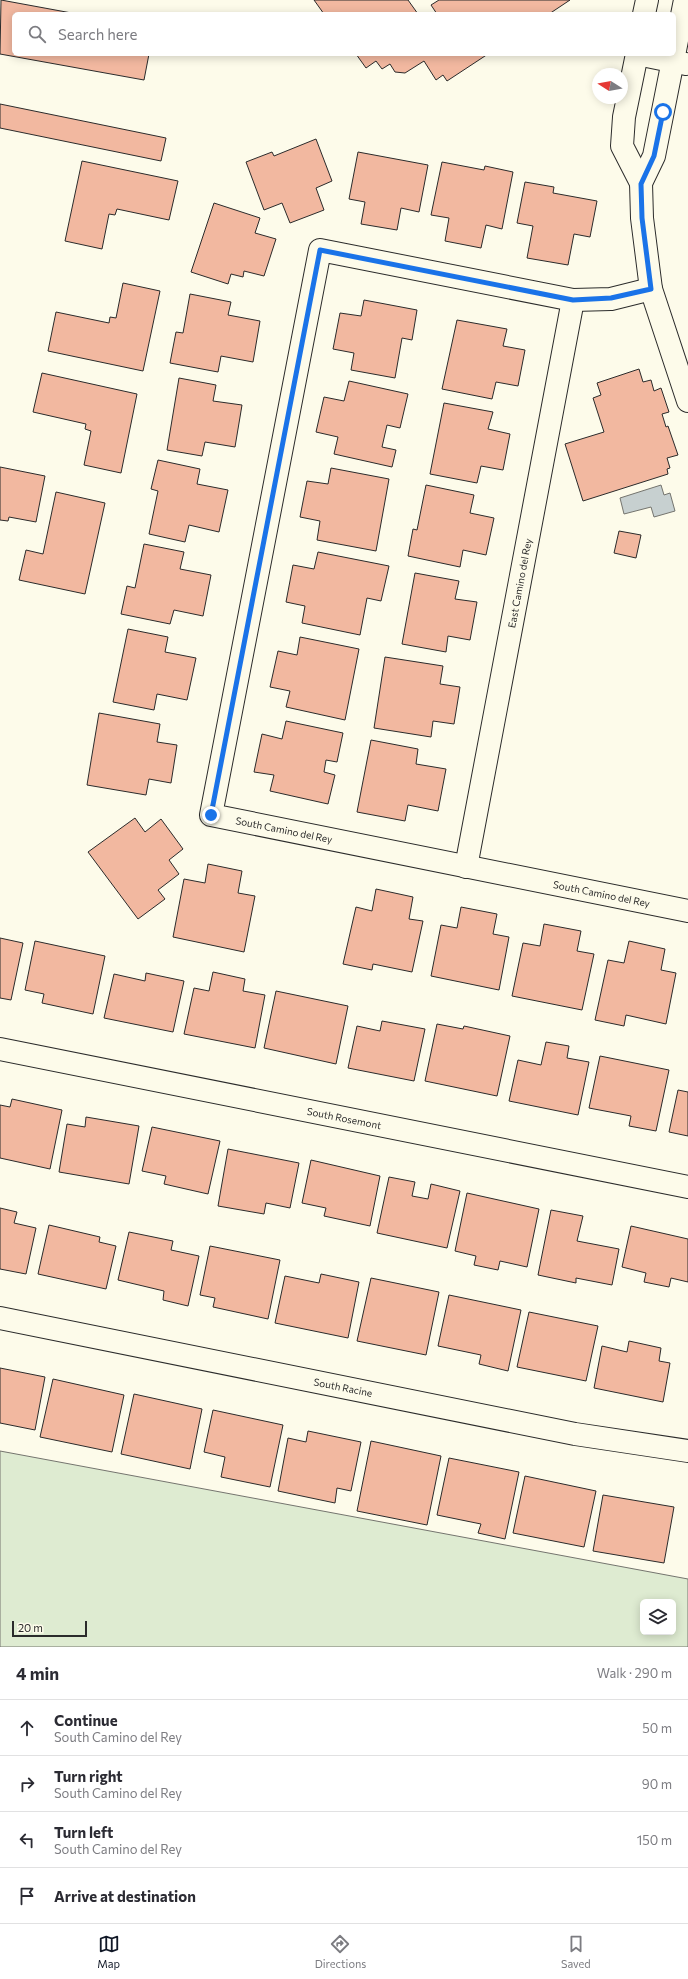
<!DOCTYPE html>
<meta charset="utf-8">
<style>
body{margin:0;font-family:Commissioner,sans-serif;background:#f7f7f7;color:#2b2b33}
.controls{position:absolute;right:12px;bottom:12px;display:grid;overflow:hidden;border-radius:6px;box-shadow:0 2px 10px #0003}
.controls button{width:36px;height:36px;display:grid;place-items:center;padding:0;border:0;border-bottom:1px solid #e1e1e2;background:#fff;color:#2b2b33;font:20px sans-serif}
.compass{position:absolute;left:592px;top:68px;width:36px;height:36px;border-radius:50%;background:#fff;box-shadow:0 2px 10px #0003;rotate:281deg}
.scale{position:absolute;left:12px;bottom:10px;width:75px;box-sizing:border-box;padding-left:4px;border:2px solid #2b2b2b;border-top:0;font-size:11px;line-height:14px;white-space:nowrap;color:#2b2b2b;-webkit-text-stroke:3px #fdfbea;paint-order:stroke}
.stop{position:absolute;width:12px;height:12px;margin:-9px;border:3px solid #1a73e8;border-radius:50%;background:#fff}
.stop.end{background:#1a73e8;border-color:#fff;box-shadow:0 1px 4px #0008}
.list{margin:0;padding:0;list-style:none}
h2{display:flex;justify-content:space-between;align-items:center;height:52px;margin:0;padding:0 16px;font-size:17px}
h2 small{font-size:13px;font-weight:400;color:#7c7c81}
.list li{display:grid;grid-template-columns:26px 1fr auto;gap:12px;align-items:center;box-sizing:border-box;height:56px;padding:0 16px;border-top:1px solid #e1e1e2}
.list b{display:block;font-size:15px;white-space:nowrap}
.list p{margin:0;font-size:13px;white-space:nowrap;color:#7c7c81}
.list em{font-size:13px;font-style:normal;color:#7c7c81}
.icon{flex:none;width:22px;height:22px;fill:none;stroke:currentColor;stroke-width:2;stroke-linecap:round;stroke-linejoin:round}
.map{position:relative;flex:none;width:688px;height:1647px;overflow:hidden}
.search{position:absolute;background:#fff;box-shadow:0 2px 10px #0003;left:12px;right:12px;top:12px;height:44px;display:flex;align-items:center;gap:10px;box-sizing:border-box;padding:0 14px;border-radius:6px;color:#7c7c81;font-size:15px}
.sheet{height:276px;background:#fff}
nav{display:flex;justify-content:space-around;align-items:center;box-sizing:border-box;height:56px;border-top:1px solid #e1e1e2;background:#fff;font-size:11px;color:#7c7c81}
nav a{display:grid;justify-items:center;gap:2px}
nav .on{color:#111827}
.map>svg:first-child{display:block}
</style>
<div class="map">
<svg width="688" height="1647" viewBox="0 0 688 1647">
<rect width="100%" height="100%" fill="#fdfbea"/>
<path fill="#deebd1" stroke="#74746e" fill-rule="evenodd" d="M0,1451L688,1579V1647H0ZM643,1602H673V1632H643Z"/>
<path fill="#c7d0d0" stroke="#74746e" d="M661,485L664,495L670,493L675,511L654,517L651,507L624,514L620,498Z"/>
<g fill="#f2b8a0" stroke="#2b2b2b">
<path d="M1,0L77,14H14V54H149L144,80L0,54Z"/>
<path d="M314,0H408L418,14H324Z"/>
<path d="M439,0H570L549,14H437L431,5Z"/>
<path d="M356,54H488L447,81L443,75L436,80L424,61L405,73L395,72L390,64L382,69L376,61L366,68Z"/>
<path d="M0,104L166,138L161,161L0,128Z"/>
<path d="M316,139L332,181L316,188L324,210L290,223L282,203L264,210L246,162L272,152L274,156Z"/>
<path d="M358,152L428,165L419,212L401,208L397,230L361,224L365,202L349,199Z"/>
<path d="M82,161L178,181L169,220L117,209L115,215L109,214L102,249L65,241Z"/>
<path d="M442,162L484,170L485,166L513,172L502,229L486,225L481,248L445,241L449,218L431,215Z"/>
<path d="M525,182L554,187L553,193L597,201L590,237L574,234L568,265L527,258L533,226L517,223Z"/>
<path d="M214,203L260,218L255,233L276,239L264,276L244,271L243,277L231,274L228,284L191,272Z"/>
<path d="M123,283L160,291L143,371L48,351L56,312L109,323L110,317L116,318Z"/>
<path d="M190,294L231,302L228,315L260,321L253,362L221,356L218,372L170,363L176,332L183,333Z"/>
<path d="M364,300L417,310L412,340L402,338L395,378L351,370L354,353L333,349L340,313L361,316Z"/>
<path d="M457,320L507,329L503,346L525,350L518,386L496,382L492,399L442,389Z"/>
<path d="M639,369L643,382L651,380L654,391L661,388L669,412L662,414L666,427L668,426L678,455L667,458L670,468L667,469L668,474L583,501L565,444L604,432L593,398L601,395L597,383Z"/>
<path d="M42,373L137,394L121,473L84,465L91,431L85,429L86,424L33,412Z"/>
<path d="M179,378L216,385L213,401L242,405L235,447L205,442L202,456L167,450Z"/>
<path d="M349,381L408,394L400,428L387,425L382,447L396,450L392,467L334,454L338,437L316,432L324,397L344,401Z"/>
<path d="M444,403L493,412L488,429L510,434L503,470L481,466L477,483L430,474Z"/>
<path d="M158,460L200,469L197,484L228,490L219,532L189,525L185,542L149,534L158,491L151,489Z"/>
<path d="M0,467L45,476L36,522L9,517L8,521L0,520Z"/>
<path d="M331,468L389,479L376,551L317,540L320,521L300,517L307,481L328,484Z"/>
<path d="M426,485L474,495L470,513L494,518L486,555L463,550L460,567L408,556L413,529L417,530Z"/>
<path d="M56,492L105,503L85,594L19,580L26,550L43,554Z"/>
<path d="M619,531L641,535L636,558L614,553Z"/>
<path d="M144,544L184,552L180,569L211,575L203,616L174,610L170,624L121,614L127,586L135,588Z"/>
<path d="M318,552L389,566L381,601L367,598L360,635L302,623L305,606L286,602L293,565L314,569Z"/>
<path d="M415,573L459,581L455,599L477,602L470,640L448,636L446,652L402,644Z"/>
<path d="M128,629L168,637L165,652L196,658L187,700L157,694L154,710L113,702Z"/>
<path d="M300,637L359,649L345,720L286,707L290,691L270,687L278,651L297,655Z"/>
<path d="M385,657L443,666L440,684L460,687L454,724L433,721L431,737L374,728Z"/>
<path d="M99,713L160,724L157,742L177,745L171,783L149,779L146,795L87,785Z"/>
<path d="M286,721L343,733L337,762L326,760L324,772L335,775L328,804L270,791L274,775L254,772L262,734L282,739Z"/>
<path d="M371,740L418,749L416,764L446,769L438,811L408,805L405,821L357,812Z"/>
<path d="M135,818L145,832L161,819L183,849L169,860L179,874L158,890L165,899L138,919L88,852Z"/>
<path d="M208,864L242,871L238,893L255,896L244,952L173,937L184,879L205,883Z"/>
<path d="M376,889L413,897L409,919L423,921L412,972L373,964L372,970L343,964L356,907L372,911Z"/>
<path d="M461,907L497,914L493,934L509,937L499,990L431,976L441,925L457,928Z"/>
<path d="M544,924L581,931L577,951L594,954L582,1010L512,996L523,943L540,946Z"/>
<path d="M0,938L23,943L11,1000L0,998Z"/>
<path d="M35,941L105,956L93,1014L42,1003L44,994L25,990Z"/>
<path d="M629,941L665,949L661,970L676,973L666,1024L626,1015L624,1026L595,1020L608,960L624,963Z"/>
<path d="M213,972L245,979L243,991L265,995L255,1048L184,1034L194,988L209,991Z"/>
<path d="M146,973L184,981L173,1032L104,1018L114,974L145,981Z"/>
<path d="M276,991L348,1006L336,1064L264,1048Z"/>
<path d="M382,1021L425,1029L414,1081L348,1068L357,1026L380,1031Z"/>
<path d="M437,1024L463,1029L464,1026L510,1036L497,1096L425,1081Z"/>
<path d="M546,1042L569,1046L567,1058L589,1062L578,1115L509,1101L518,1060L541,1065Z"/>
<path d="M600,1056L669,1070L656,1131L629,1126L631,1116L589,1108Z"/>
<path d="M678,1090L688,1092V1136L669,1132Z"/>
<path d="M12,1099L62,1110L50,1169L0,1158V1105L10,1107Z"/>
<path d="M86,1117L139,1126L129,1184L59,1172L67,1124L85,1127Z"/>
<path d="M152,1127L220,1141L208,1194L164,1184L166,1176L142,1171Z"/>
<path d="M228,1149L299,1163L290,1208L266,1203L264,1214L218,1206Z"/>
<path d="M311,1160L380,1176L370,1226L324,1216L326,1208L302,1203Z"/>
<path d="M389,1177L415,1182L412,1196L428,1199L431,1184L460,1191L447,1248L377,1233Z"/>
<path d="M467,1193L539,1209L527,1267L500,1261L498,1270L474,1265L476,1256L455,1251Z"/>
<path d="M0,1208L17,1212L14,1223L36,1228L26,1274L0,1269Z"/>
<path d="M551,1210L583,1216L577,1241L619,1249L612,1285L576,1278V1283L538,1275Z"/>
<path d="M49,1225L100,1237L99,1242L116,1246L106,1289L38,1274Z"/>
<path d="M631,1226L688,1239V1282L671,1278L669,1287L644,1282L646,1273L622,1267Z"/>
<path d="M129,1232L173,1241L171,1250L199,1256L188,1306L163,1300L164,1291L118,1280Z"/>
<path d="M210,1246L280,1260L268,1319L213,1307L215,1298L200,1295Z"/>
<path d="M321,1274L359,1282L348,1338L275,1323L285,1276L319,1283Z"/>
<path d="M371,1278L439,1292L426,1355L357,1341Z"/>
<path d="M449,1295L521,1310L508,1371L479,1364L481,1355L438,1346Z"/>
<path d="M529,1312L598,1326L586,1381L517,1367Z"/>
<path d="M629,1341L661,1348L659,1361L670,1363L663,1402L594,1388L602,1346L627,1352Z"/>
<path d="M0,1368L45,1377L35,1430L0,1423Z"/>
<path d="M53,1379L124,1395L112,1452L40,1437Z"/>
<path d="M134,1394L202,1409L190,1469L121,1454Z"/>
<path d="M213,1410L283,1425L270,1487L221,1477L225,1457L204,1452Z"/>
<path d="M308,1431L361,1442L351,1491L337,1488L335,1503L278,1491L288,1438L306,1442Z"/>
<path d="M371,1441L441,1456L427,1525L357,1511Z"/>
<path d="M449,1458L519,1472L505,1539L478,1533L481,1524L437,1515Z"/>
<path d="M525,1476L596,1491L584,1547L513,1533Z"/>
<path d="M603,1495L674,1507L664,1563L593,1551Z"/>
</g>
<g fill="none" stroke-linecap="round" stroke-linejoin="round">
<g stroke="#2b2b2b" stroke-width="24">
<g id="street">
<path d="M644,14L647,0"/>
<path d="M637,54L624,117L622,146L641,183L642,218L651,289L688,401"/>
<path d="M637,54L686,64"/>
<path d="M641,183L654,156L685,0"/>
<path id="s1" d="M651,289L611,299L573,300L320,250L211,815L688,911"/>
<path id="s2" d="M466,867L573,300"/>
<path id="s3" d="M0,1049L688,1187"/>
<path id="s4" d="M0,1318L575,1434L688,1451"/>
</g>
</g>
<use href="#street" stroke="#fdfbea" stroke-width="22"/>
</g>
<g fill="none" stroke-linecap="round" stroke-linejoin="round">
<path stroke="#1a73e8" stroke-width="5" d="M211,815L320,250L573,300L611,298L651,289L642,218L641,184L654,156L663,112"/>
</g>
<g text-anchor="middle" stroke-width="3" stroke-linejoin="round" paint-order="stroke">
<g font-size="10" fill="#2b2b2b" stroke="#fdfbea">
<text dy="4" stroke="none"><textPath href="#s2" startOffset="289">East Camino del Rey</textPath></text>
<text dy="4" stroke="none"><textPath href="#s1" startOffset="987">South Camino del Rey</textPath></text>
<text dy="4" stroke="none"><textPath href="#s1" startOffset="1311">South Camino del Rey</textPath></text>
<text dy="4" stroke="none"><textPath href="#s3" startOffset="351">South Rosemont</textPath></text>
<text dy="4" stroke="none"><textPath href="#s4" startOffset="350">South Racine</textPath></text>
</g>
</g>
</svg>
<div class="controls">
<button><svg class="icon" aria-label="layers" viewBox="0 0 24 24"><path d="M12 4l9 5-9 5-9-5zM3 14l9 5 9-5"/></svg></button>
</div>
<svg class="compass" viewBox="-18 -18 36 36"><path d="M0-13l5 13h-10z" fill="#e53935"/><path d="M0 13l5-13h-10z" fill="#7c7c81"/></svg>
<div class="scale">20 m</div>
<div class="stop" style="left:663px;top:112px"></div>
<div class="stop end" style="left:211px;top:815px"></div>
<div class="search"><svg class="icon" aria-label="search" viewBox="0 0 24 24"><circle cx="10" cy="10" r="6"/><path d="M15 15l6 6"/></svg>Search here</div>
</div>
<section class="sheet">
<h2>4 min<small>Walk · 290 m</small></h2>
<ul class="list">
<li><svg class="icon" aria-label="ahead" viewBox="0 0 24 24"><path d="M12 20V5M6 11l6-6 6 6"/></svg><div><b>Continue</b><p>South Camino del Rey</p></div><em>50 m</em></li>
<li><svg class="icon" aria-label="right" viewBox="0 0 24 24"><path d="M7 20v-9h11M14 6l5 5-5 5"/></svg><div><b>Turn right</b><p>South Camino del Rey</p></div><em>90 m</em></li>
<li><svg class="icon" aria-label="left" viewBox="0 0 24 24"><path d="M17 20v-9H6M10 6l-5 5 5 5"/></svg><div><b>Turn left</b><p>South Camino del Rey</p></div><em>150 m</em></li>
<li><svg class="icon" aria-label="arrive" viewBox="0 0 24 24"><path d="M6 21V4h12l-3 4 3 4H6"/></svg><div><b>Arrive at destination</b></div></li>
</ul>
</section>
<nav>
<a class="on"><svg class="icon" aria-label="map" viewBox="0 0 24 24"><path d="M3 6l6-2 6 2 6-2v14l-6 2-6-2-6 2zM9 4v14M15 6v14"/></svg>Map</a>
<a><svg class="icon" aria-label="directions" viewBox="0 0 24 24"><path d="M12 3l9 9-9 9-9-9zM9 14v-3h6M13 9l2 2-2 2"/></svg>Directions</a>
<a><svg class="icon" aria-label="saved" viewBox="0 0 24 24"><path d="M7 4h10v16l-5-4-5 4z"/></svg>Saved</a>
</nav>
